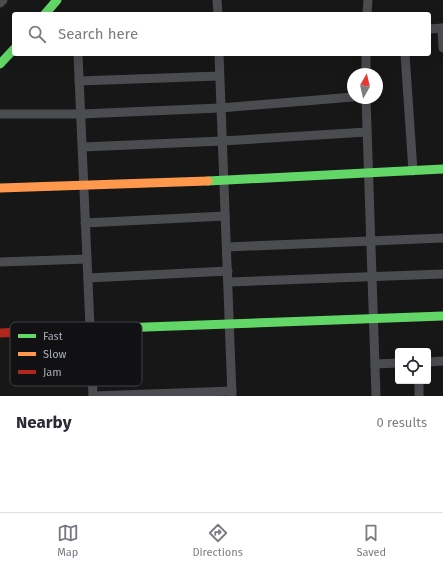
<!DOCTYPE html>
<style>
body{margin:0;font-family:"Fira Sans",sans-serif;background:#f7f7f7;color:#2b2b33}
.controls{position:absolute;right:12px;bottom:12px;display:grid;overflow:hidden;border-radius:4px;box-shadow:0 4px 16px #0002}
.controls button{width:36px;height:36px;display:grid;place-items:center;padding:0;border:0;border-bottom:1px solid #e1e1e2;background:#fff;color:#2b2b33;font:20px sans-serif}
.compass{position:absolute;left:347px;top:68px;width:36px;height:36px;border-radius:50%;background:#fff;box-shadow:0 4px 16px #0002;rotate:8deg}
.list{margin:0;padding:0;list-style:none}
h2{display:flex;justify-content:space-between;align-items:center;height:52px;margin:0;padding:0 16px;font-size:17px}
h2 small{font-size:13px;font-weight:400;color:#7c7c81}
.icon{flex:none;width:22px;height:22px;fill:none;stroke:currentColor;stroke-width:2;stroke-linecap:round;stroke-linejoin:round}
.map{position:relative;flex:none;width:443px;height:396px;overflow:hidden}
.search{position:absolute;background:#fff;box-shadow:0 4px 16px #0002;left:12px;right:12px;top:12px;height:44px;display:flex;align-items:center;gap:10px;box-sizing:border-box;padding:0 14px;border-radius:4px;color:#7c7c81;font-size:15px}
.sheet{height:116px;background:#fff}
nav{display:flex;justify-content:space-around;align-items:center;box-sizing:border-box;height:56px;border-top:1px solid #e1e1e2;background:#fff;font-size:11px;color:#7c7c81}
nav a{display:grid;justify-items:center;gap:2px}
nav .on{color:#757880}
.map>svg:first-child{display:block}
</style>
<div class="map">
<svg width="443" height="396" viewBox="0 0 443 396">
<rect width="100%" height="100%" fill="#171717"/>
<g fill="none" stroke-linecap="round" stroke-linejoin="round">
<g stroke="#4b4c50" stroke-width="9">
<path d="M217,0L218,14"/>
<path d="M0,3L3,0"/>
<path d="M367,14L368,0"/>
<path d="M442,28L443,48"/>
<path d="M429,29L443,28"/>
<path d="M78,54L93,396"/>
<path d="M219,54L232,396"/>
<path d="M366,54V74"/>
<path d="M405,54L413,171"/>
<path d="M79,81L219,76"/>
<path d="M366,98L376,396"/>
<path d="M0,114H81L220,108L353,97"/>
<path d="M83,147L222,141L367,132"/>
<path d="M85,223L225,216"/>
<path d="M227,247L443,238"/>
<path d="M0,262L87,259"/>
<path d="M88,278L228,271"/>
<path d="M228,282L443,274"/>
<path d="M428,362L443,361"/>
<path d="M375,364L398,363"/>
<path d="M419,381V396"/>
<path d="M94,396L232,391"/>
</g>
<g stroke="#63d668" stroke-width="9">
<path d="M45,14L57,0"/>
<path d="M0,64L14,49"/>
<path d="M208,181L443,169"/>
<path d="M92,329L443,316"/>
</g>
<path stroke="#ff974d" stroke-width="9" d="M0,188L208,181"/>
<path stroke="#b3261e" stroke-width="9" d="M0,333L92,329"/>
</g>
<rect x="10" y="322" width="132" height="64" rx="6" fill="#111113" stroke="#3e4045" stroke-width="1"/>
<rect x="18" y="334" width="18" height="4" fill="#63d668"/>
<rect x="18" y="352" width="18" height="4" fill="#ff974d"/>
<rect x="18" y="370" width="18" height="4" fill="#b3261e"/>
<g font-size="11" fill="#a8adb8">
<text x="43" y="340">Fast</text>
<text x="43" y="358">Slow</text>
<text x="43" y="376">Jam</text>
</g>
</svg>
<div class="controls">
<button><svg class="icon" aria-label="locate" viewBox="0 0 24 24"><circle cx="12" cy="12" r="6"/><path d="M12 2v4M12 18v4M2 12h4M18 12h4"/></svg></button>
</div>
<svg class="compass" viewBox="-18 -18 36 36"><path d="M0-13l5 13h-10z" fill="#e53935"/><path d="M0 13l5-13h-10z" fill="#7c7c81"/></svg>
<div class="search"><svg class="icon" aria-label="search" viewBox="0 0 24 24"><circle cx="10" cy="10" r="6"/><path d="M15 15l6 6"/></svg>Search here</div>
</div>
<section class="sheet">
<h2>Nearby<small>0 results</small></h2>
<ul class="list">
</ul>
</section>
<nav>
<a class="on"><svg class="icon" aria-label="map" viewBox="0 0 24 24"><path d="M3 6l6-2 6 2 6-2v14l-6 2-6-2-6 2zM9 4v14M15 6v14"/></svg>Map</a>
<a><svg class="icon" aria-label="directions" viewBox="0 0 24 24"><path d="M12 3l9 9-9 9-9-9zM9 14v-3h6M13 9l2 2-2 2"/></svg>Directions</a>
<a><svg class="icon" aria-label="saved" viewBox="0 0 24 24"><path d="M7 4h10v16l-5-4-5 4z"/></svg>Saved</a>
</nav>
